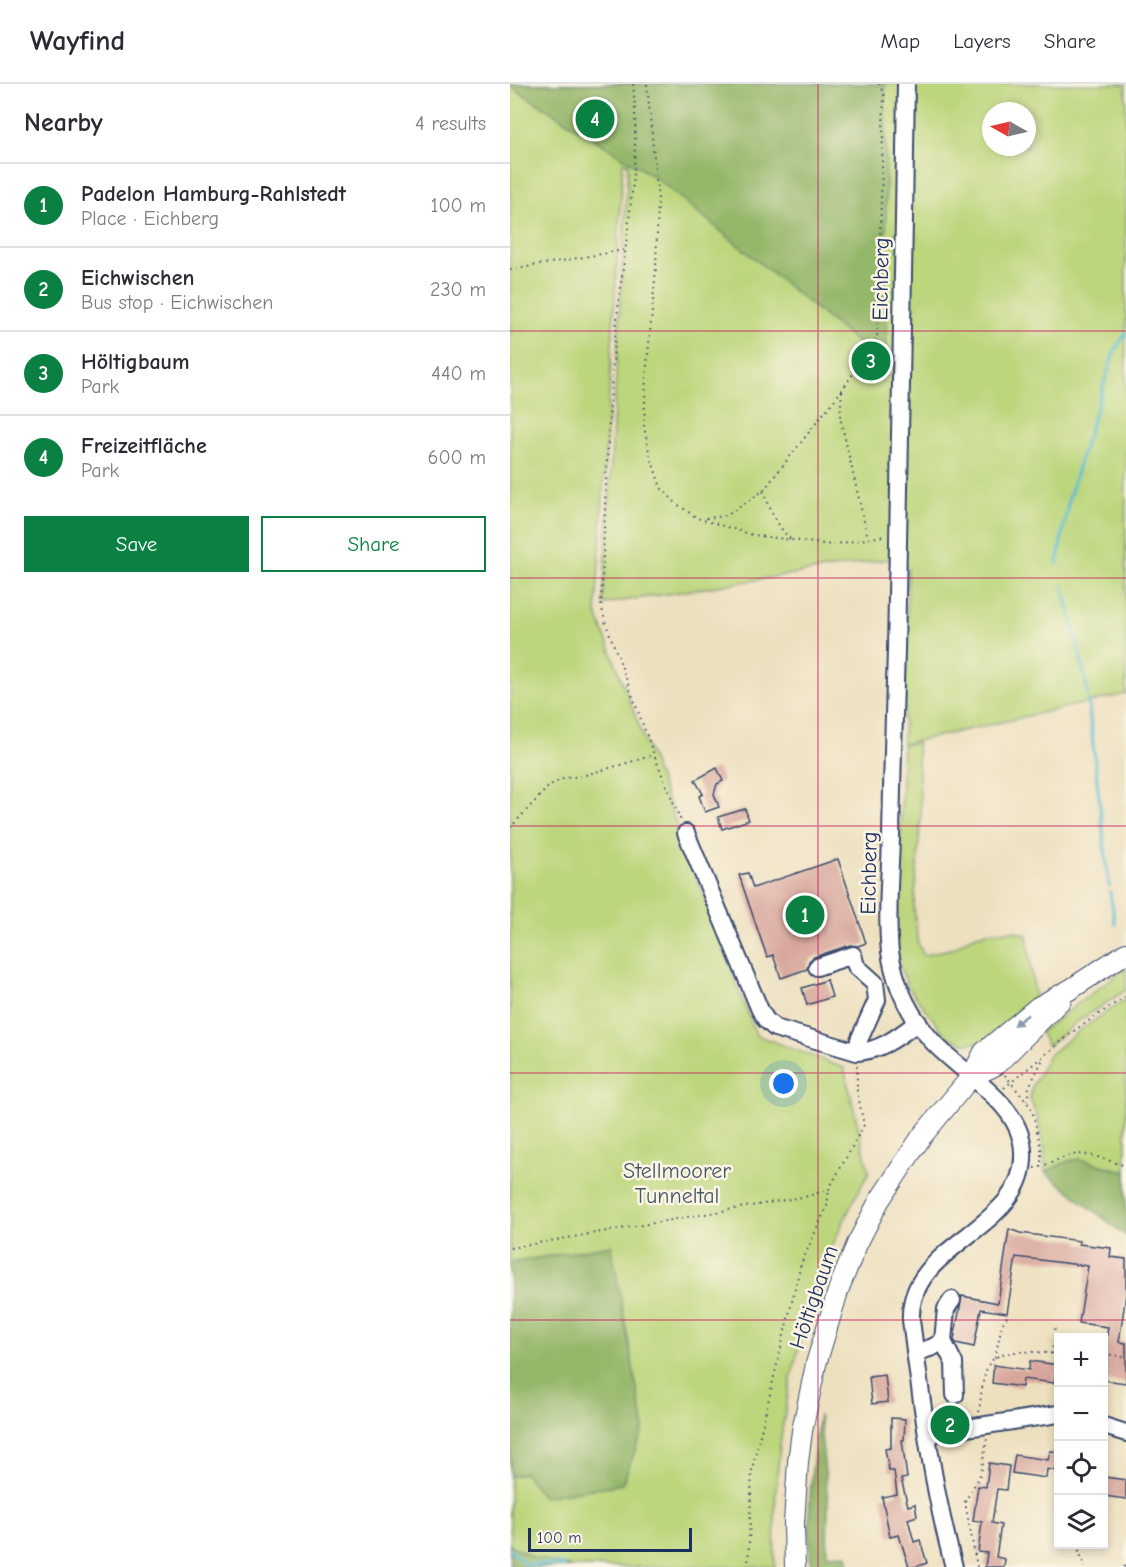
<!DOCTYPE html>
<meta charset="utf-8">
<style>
body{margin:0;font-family:"Comic Neue",sans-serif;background:#f2f2f3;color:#2b2b33}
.controls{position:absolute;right:18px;bottom:18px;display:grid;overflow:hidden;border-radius:0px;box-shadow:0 3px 9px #0003}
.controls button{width:54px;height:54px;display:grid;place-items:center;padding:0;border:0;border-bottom:2px solid #e1e1e2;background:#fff;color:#2b2b33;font:30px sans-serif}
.compass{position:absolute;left:472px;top:18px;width:54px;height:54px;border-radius:50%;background:#fff;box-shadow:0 3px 9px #0003;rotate:278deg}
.scale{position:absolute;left:18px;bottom:15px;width:164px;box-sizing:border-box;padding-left:6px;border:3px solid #1b2f5e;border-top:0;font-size:16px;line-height:21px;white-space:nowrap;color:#1b2f5e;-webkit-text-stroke:4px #fcf5e5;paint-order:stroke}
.you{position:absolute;left:274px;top:1000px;width:21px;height:21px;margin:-15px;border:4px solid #fff;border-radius:50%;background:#1a73e8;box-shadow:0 0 0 9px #1a73e833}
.badge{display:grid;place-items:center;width:39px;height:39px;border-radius:50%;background:#0b8043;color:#fff;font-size:20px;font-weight:700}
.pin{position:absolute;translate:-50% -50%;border:3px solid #fff;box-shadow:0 2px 6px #0006}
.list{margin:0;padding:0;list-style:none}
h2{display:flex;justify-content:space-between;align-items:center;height:78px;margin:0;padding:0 24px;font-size:26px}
h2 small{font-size:20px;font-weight:400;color:#7c7c81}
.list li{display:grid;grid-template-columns:39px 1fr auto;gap:18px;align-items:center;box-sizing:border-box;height:84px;padding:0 24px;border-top:2px solid #e1e1e2}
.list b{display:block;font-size:22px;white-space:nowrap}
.list p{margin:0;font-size:20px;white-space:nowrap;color:#7c7c81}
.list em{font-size:20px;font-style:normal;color:#7c7c81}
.actions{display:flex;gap:12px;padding:18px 24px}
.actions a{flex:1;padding:14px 0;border:2px solid #0b8043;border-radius:0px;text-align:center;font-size:21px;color:#0b8043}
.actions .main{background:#0b8043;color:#fff}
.icon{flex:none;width:33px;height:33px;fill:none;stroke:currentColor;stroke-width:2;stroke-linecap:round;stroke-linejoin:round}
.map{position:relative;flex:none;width:616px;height:1483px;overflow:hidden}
header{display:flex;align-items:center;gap:36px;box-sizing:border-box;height:84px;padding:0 30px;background:#fff;border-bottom:2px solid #e1e1e2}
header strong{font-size:28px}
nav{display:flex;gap:33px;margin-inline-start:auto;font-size:21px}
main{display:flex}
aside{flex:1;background:#fff}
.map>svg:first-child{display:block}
</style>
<header>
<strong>Wayfind</strong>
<nav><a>Map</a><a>Layers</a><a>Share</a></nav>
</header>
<main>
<aside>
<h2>Nearby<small>4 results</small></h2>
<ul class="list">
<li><span class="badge">1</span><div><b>Padelon Hamburg-Rahlstedt</b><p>Place · Eichberg</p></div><em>100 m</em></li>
<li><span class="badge">2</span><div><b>Eichwischen</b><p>Bus stop · Eichwischen</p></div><em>230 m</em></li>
<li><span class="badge">3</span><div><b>Höltigbaum</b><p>Park</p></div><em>440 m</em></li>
<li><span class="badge">4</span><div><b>Freizeitfläche</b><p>Park</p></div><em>600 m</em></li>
</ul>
<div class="actions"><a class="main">Save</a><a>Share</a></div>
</aside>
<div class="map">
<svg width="616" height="1483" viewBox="0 0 616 1483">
<rect width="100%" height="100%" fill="#fcf5e5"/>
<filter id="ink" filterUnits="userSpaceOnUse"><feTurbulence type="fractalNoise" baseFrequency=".0167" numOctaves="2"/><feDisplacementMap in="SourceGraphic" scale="12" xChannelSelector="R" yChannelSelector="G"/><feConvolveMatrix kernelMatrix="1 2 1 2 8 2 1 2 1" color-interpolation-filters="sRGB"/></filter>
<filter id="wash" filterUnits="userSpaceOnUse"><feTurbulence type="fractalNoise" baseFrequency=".008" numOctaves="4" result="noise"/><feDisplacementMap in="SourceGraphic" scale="24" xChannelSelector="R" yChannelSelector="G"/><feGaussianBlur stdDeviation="1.35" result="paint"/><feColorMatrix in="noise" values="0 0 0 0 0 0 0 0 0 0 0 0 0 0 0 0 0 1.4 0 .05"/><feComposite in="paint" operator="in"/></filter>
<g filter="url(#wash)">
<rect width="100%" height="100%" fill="#ede0bf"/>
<g fill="#bcd67b" stroke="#6c826c" stroke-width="1.5" fill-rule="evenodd">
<path d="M0,0H616V610L393,660L398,485L385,474L93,520L118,81L113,78L86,528L246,951L334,984L359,1088C291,1207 260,1347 265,1483H0ZM481,27H517V63H481Z"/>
<path d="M407,658L411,731L404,824L408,860L414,871L444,864L459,854L477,848L504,847L517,851L525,914L473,959H453L436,952L399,904L389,881L385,849L389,802L393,661Z"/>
<path d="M616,884V906L568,937L538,962L530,948Z"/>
<path d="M616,915V1088L570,1075L535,1088L534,1064L528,1035L520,1015L522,1003L539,971L570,946Z"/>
</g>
<g fill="#95b76b" stroke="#587364" stroke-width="1.5">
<path d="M0,0H375L377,283L146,94L0,2Z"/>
<path d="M570,1075L616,1088V1152L535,1088L558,1077Z"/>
<path d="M101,1161L134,1344L112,1400L33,1413L15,1389L0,1392V1179Z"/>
<path d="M309,1331L318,1418L317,1471L337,1470L339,1483H301C296,1432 302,1381 309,1331Z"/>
<path d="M0,1461L23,1473L61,1483H0Z"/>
</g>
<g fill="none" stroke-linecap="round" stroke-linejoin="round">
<g stroke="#54bbd2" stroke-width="3">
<path d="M547,480L559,414L576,357L604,268L616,249"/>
<path d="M553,502L572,580L578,610"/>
<path d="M578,616L599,802"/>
<path d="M600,808L605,840"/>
<path d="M0,1465L15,1480L53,1481V1483"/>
</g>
</g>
<g id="blocks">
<g fill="#d8a69c">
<path d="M207,684L213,697L207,700L204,710L209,723L195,728L189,712L193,710L185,696Z"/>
<path d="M235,725L239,736L212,745L208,733Z"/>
<path d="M328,775L356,859L348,862L340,861L304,873L299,877L297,885L271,894L263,871L257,873L229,791L238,789L243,804Z"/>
<path d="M317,896L322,913L297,921L292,904Z"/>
<path d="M499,1145L510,1149L570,1157L569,1160L601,1164L600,1173L616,1175V1210L609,1258L616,1259V1299L594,1296V1274L598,1243L569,1239L578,1182L506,1173L497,1229L471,1225L464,1263L446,1259L444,1256L452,1212L488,1219Z"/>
<path d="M520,1277L549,1281V1290H545L544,1299L513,1295L512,1303L482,1299L484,1281L519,1286Z"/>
<path d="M375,1291L378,1318L362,1320L359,1293Z"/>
<path d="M381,1334L395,1335L394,1356H392L397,1394L391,1395L398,1422L405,1420L407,1432L398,1435L404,1458L410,1456L417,1479L405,1483H399L389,1451L380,1453L372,1413L387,1410L384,1387H379L375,1365L381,1364Z"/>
<path d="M540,1367L549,1368V1387L537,1385L536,1394L502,1389L505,1371L538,1376Z"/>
<path d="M479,1379L499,1382L496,1406L487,1405L482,1439L491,1441L486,1473L495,1475L494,1483H475L477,1469L468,1468L472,1438L463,1437L468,1402L476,1403Z"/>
<path d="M594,1393L616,1396V1415L594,1412Z"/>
</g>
</g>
</g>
<g filter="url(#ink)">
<use href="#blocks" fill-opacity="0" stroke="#3a4a6d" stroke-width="1.5"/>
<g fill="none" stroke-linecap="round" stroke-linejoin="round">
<g stroke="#3a4a6d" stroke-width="20">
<g id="minor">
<path d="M396,0C393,189 391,378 386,567C384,630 382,692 381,754C380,792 376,831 380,868C385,901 400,932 422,957C452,990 511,1019 513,1067C518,1146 397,1158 401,1236C412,1319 422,1403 444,1483"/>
<path d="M176,749L250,926L256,936L265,944L347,968C371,967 389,952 408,938"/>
<path d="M307,883L343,871L346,882L365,899L367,916L349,956L347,968"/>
<path d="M433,1257L444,1279L445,1311"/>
<path d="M405,1269L423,1263L433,1257L436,1225L442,1216"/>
<path d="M594,1342L616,1349"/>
<path d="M417,1350L548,1330"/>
</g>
</g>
<g stroke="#3a4a6d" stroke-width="22">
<g id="major">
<path d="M461,993L486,981L551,916"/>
<path d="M285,1483L284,1439L288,1378L292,1347L306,1280L329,1204L347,1160L369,1117L412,1052L461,993L474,968L528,923L561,905L616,869"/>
</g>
</g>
<g stroke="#3a4a6d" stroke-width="2" stroke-dasharray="1.5 4.5" stroke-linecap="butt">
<path d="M123,0C132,82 112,173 105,255C97,343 95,432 91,520L95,537L144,671L171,737"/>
<path d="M137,0L148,115L146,185L136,292L134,342L139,368L151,404L167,420L187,434L243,451L321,461L374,452"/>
<path d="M0,186L114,166"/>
<path d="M332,307L330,333L358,454"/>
<path d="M253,407C260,426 267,442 282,457"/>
<path d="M196,434L216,432L253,407L332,306L367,255L374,11L369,0"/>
<path d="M0,744L40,701L55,694L72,692L144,671"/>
<path d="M495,991L522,1025L531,1064V1083"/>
<path d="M494,1004L568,944L616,912"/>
<path d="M517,1017L519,1003L534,973"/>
<path d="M524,1084C536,1082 544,1077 555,1073C574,1065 598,1077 616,1082"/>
<path d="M0,1164L298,1112L319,1105L354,1041L347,1007V980"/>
<path d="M594,1256L595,1250"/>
<path d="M542,1270L545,1242"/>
<path d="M594,1270L616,1273"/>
<path d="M485,1274L492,1240L497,1233L502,1232"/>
<path d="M469,1328C471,1313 472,1296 478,1282C488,1261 529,1269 548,1270"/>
<path d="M568,1460V1464L575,1483"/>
<path d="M238,1483L242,1385L291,1180L317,1122L319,1105"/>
<path d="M467,1483L455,1418L471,1389L477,1354"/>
<path d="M614,1483L616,1482"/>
</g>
<use href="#minor" stroke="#fff" stroke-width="16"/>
<use href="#major" stroke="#fff" stroke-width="20"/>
</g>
<defs><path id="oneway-solid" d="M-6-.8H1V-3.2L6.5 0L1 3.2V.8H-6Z" transform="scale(1.5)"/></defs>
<use fill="#8d97ae" href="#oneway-solid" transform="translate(511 936) rotate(142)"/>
</g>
<path fill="none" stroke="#c2185b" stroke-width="1.5" stroke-opacity="0.55" d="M308,0V1483M0,247H616M0,494H616M0,742H616M0,989H616M0,1236H616"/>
<g text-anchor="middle" stroke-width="5" stroke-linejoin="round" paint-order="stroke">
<g font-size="22" fill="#1b2f5e" stroke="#fcf5e5">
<text transform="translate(370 195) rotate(-89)" y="8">Eichberg</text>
<text transform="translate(358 789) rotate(-89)" y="8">Eichberg</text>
<text transform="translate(303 1213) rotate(-71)" y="8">Höltigbaum</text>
</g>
<g font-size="22" fill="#435965" stroke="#fcf5e5">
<text x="167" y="1094">Stellmoorer<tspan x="167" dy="25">Tunneltal</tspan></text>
</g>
</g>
</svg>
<div class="controls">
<button>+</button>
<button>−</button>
<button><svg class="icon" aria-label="locate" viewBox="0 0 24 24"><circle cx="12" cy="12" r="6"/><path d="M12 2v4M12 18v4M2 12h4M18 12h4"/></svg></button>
<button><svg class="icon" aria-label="layers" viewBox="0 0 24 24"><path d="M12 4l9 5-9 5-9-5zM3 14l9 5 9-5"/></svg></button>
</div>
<svg class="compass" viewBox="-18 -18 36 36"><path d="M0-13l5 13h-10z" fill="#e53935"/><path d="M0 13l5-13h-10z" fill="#7c7c81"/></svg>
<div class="scale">100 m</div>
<div class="you"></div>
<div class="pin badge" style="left:295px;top:831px">1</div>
<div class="pin badge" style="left:440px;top:1341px">2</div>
<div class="pin badge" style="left:361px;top:277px">3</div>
<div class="pin badge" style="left:85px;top:35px">4</div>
</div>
</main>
